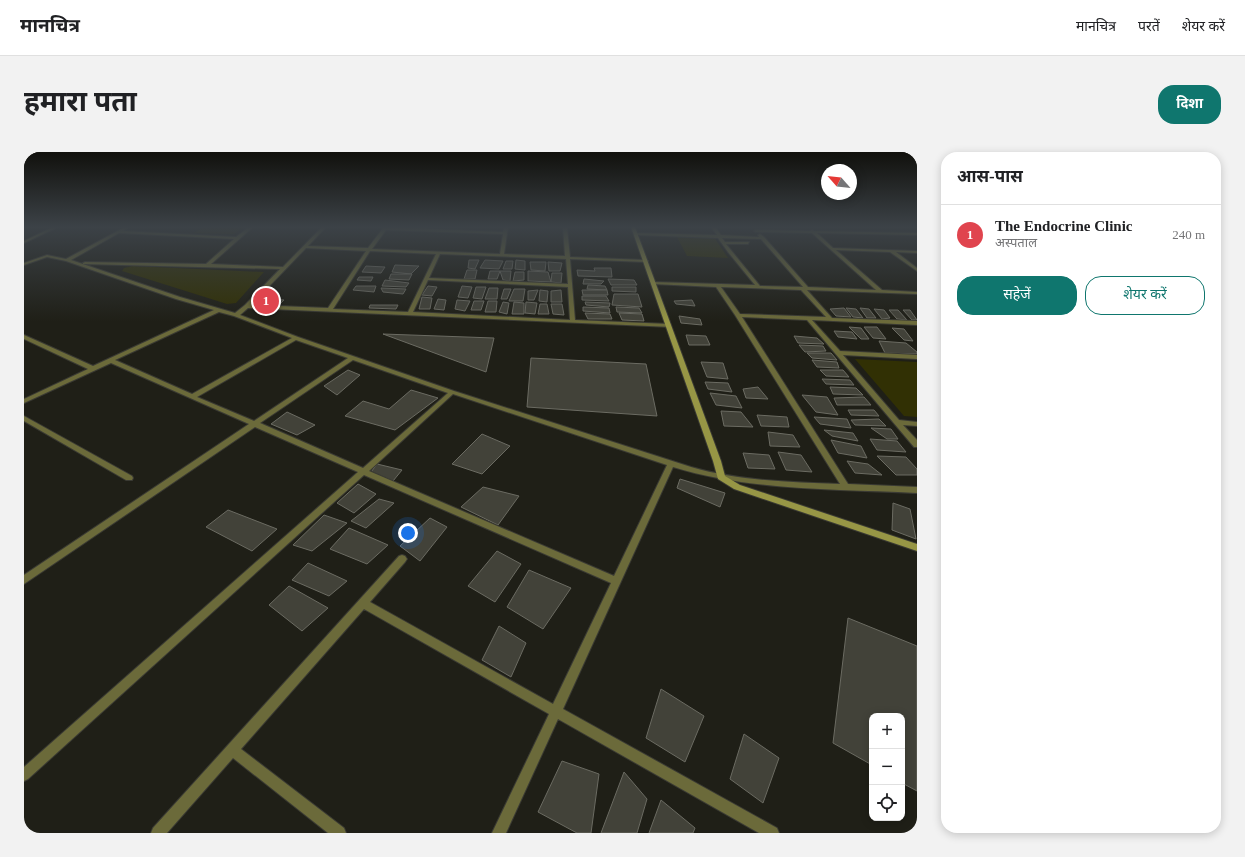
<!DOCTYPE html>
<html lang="hi">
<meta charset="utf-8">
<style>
body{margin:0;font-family:"Times New Roman","Noto Sans Devanagari",serif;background:#f2f2f2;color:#202124}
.controls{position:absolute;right:12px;bottom:12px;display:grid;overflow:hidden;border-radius:8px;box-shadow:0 2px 10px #0003}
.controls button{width:36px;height:36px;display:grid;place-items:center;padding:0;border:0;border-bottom:1px solid #e0e0e0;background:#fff;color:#202124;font:20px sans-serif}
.compass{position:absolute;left:797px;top:12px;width:36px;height:36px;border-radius:50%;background:#fff;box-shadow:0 2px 10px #0003;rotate:297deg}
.you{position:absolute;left:384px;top:381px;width:14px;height:14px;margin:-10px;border:3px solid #fff;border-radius:50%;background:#1a73e8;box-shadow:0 0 0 6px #1a73e833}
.badge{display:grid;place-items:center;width:26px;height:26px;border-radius:50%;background:#0f766e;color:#fff;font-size:13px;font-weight:700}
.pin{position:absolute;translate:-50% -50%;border:2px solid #fff;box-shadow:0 1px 4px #0006}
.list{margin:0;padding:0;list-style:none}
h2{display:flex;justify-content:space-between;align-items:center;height:52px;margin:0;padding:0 16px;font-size:17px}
h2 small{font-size:13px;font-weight:400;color:#757577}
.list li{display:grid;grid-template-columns:26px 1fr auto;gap:12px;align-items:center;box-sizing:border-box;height:60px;padding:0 16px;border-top:1px solid #e0e0e0}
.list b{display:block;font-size:15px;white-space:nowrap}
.list p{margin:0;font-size:13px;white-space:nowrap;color:#757577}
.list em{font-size:13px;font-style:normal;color:#757577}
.actions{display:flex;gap:8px;padding:12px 16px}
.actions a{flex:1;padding:9px 0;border:1px solid #0f766e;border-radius:16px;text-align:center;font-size:14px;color:#0f766e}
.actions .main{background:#0f766e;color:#fff}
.icon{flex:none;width:22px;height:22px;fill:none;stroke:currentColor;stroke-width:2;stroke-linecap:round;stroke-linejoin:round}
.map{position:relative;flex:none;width:893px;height:681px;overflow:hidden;border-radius:16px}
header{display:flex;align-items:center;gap:24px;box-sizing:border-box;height:56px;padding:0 20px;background:#fff;border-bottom:1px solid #e0e0e0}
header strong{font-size:19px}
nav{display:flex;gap:22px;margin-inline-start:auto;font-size:14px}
.intro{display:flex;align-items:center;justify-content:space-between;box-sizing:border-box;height:96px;padding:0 24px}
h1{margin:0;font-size:28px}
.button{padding:10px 18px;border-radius:16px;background:#0f766e;color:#fff;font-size:14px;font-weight:700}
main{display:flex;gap:24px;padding:0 24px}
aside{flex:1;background:#fff;border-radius:16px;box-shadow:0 2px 10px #0003}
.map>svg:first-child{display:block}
</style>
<header>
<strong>मानचित्र</strong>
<nav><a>मानचित्र</a><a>परतें</a><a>शेयर करें</a></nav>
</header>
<div class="intro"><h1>हमारा पता</h1><a class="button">दिशा</a></div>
<main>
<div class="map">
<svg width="893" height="681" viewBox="0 0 893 681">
<rect width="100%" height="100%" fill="#1f1f17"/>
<g fill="#313004">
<path d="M179,75H219L210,82L170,81Z"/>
<path d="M652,83L690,85L704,106L663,104Z"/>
<path d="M109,114L240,120L212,151L203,152L98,119L100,116Z"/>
<path d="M831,207L893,210V265L880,264Z"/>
</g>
<g fill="#424239" stroke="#6b6b62">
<path d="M445,108H455L451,117L444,116Z"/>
<path d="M461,108L479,109L475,117L456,116Z"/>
<path d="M492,108L501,109V118L491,117Z"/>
<path d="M482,109H489L488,117H479Z"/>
<path d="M506,110H522L521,119L507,118Z"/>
<path d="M524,110L538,111L536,119H525Z"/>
<path d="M371,113L395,114L387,122L368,120Z"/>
<path d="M342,114L361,115L357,121L338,120Z"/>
<path d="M570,116H587L588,125L554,124L553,118L571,119Z"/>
<path d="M443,118H453L451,127H440Z"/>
<path d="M466,119H476L473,127H464Z"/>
<path d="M476,119H487L486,129L479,128Z"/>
<path d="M504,119L524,120L527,130L504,129Z"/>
<path d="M491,120H500V128L489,129Z"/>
<path d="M528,121H538L537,131L527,130Z"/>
<path d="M367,122H388L385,128L365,127Z"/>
<path d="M335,125H349L347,129L333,128Z"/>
<path d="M560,127L580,129L577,132H559Z"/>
<path d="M584,127L610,128L613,133H587Z"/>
<path d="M361,128L385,131L382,135L358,134Z"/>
<path d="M564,133L581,134L583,138L563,137Z"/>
<path d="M332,134H352L350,140L329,138Z"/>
<path d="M404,134L413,135L408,144L398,143Z"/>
<path d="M438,134L448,135L444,146L434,145Z"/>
<path d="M452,135H462L458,147L449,146Z"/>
<path d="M588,135H612V140L588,139Z"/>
<path d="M357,136L382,137L379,142L359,140Z"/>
<path d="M465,136H474L473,147H461Z"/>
<path d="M480,137H487L483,147H477Z"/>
<path d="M490,137H501L499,149H485Z"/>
<path d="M514,138L510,148H504V139Z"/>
<path d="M516,138L524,139L523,150L515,149Z"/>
<path d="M537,138L538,150H527V139Z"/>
<path d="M558,138H583L584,143H559Z"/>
<path d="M590,142H614L618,155L588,153Z"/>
<path d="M558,144H582L585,149L558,148Z"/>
<path d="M398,145L408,146L406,157H395Z"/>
<path d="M237,146L260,148L254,154L230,153Z"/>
<path d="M414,147L422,148L420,158L410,157Z"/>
<path d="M433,148L446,149L441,159L431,157Z"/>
<path d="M668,148L671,154L652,152L650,149Z"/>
<path d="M450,149H460L457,158H447Z"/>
<path d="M464,149H473L472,160H461Z"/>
<path d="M479,150L485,151L483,162L475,160Z"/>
<path d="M490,150L500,151V162H488Z"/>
<path d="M502,150L513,151L511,162L501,161Z"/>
<path d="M561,150L586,151L585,155L562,153Z"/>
<path d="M516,152H523L525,162H514Z"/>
<path d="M527,152H538L540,163L529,162Z"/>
<path d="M346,153H374L372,157L345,156Z"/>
<path d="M559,155L585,156L586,161L559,159Z"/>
<path d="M592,155L615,156L618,161L593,160Z"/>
<path d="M820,156L827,165L812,164L806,157Z"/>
<path d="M822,156L832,157L839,166L829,165Z"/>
<path d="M836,156L845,157L852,166H843Z"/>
<path d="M850,157L860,158L866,166L858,167Z"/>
<path d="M865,158H874L883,168L873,167Z"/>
<path d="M879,158H886L893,168H888Z"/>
<path d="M561,161L586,162L588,167H564Z"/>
<path d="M595,161L618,162L620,169L598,168Z"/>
<path d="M655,164L676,167L678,173L657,171Z"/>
<path d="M825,175L837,176L845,187H837Z"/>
<path d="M840,175H853L862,187L849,186Z"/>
<path d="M868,176L880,177L889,189L880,188Z"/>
<path d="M810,179L828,180L833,187L814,185Z"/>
<path d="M359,182L470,186L462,220Z"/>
<path d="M662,183L682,184L686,193H665Z"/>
<path d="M770,184L793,186L800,192L774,191Z"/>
<path d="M855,189L882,191L893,200V202L861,201Z"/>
<path d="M775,193L799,194L802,199L781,200Z"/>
<path d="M783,201H807L813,208L788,206Z"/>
<path d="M507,206L622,212L633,264L503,255Z"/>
<path d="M788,208L813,210L815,216L793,215Z"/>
<path d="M677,210L699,211L704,227L683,225Z"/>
<path d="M324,218L336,223L313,243L300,234Z"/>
<path d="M796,218H819L825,225L802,224Z"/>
<path d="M798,227L826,228L830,233L802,232Z"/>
<path d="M681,230L704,231L708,240L684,237Z"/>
<path d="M734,235L744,247L722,246L719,237Z"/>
<path d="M806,235L832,236L839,243L809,242Z"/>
<path d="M387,238L414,246L371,278L321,264L339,249L365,257Z"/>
<path d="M686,241L712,244L718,256L692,253Z"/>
<path d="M778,243L803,245L814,263L792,260Z"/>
<path d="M840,245L847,253H813L810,246Z"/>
<path d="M824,258H850L855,264L827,263Z"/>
<path d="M697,259L717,260L729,275L700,274Z"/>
<path d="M263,260L291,273L273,283L247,272Z"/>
<path d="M733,263L763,265L765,275L737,274Z"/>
<path d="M790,265L823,267L827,276L796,272Z"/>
<path d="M855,267L862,274L831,273L827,268Z"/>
<path d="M847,276L867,277L874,287H863Z"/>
<path d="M800,278L829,281L834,289L808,284Z"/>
<path d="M744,280L769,283L776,295L746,294Z"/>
<path d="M458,282L486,294L458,322L428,312Z"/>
<path d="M846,287L873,289L882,300L853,298Z"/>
<path d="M807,288L837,294L843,306L814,301Z"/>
<path d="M754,300L777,303L788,320L762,318Z"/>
<path d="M719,301L745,303L751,317L724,316Z"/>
<path d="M853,304L882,305L893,317V323H872Z"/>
<path d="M823,309L844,312L858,323L831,321Z"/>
<path d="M353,312L378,318L369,329L347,320Z"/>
<path d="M656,327L701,341L696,355L653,336Z"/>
<path d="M334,332L352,342L330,361L313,351Z"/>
<path d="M459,335L495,344L474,373L437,355Z"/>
<path d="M355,347L370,351L342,376L327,369Z"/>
<path d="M869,351L886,357L892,387L868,378Z"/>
<path d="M204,358L253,377L228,399L182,375Z"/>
<path d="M300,363L323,371L288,399L269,393Z"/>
<path d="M406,366L423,375L396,409L376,394Z"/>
<path d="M325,376L364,393L343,412L306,397Z"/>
<path d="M473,399L497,412L471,450L444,434Z"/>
<path d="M284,411L323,429L305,444L268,428Z"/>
<path d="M505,418L547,436L519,477L483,455Z"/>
<path d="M265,434L304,456L278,479L245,453Z"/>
<path d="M824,466L893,494V639L878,631V564H848V613L809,591Z"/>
<path d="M475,474L502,491L487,525L458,508Z"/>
<path d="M637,537L680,564L661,610L622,586Z"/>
<path d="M720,582L755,606L739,651L706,627Z"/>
<path d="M538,609L575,622L567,681H553L514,660Z"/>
<path d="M600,620L623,647L613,681H577Z"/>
<path d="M637,648L671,676L669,681H625Z"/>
</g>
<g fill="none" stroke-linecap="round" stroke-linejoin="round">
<g stroke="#3a3a33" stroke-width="2">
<g id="street">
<path d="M29,75H34L0,91V89Z"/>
<path d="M101,75H106L99,79L212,85L225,75H229L187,112L259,115L298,75H302L284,94L344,96L360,75L479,80L480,75H484L480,102L541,104L539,75H543L546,105L622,108L624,109L622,110L546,107L551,168L645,172L647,173V175L224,156L216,163L274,185L430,239L667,315C715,329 766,330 816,332L711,163L692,135L629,132L627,131L629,130L731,133L704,100L694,86L612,83L610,82L612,81L693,83L687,75H691L697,83L735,85L734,83L736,82L740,85L784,135L852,138L788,81L732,80L730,79L732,78L786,79L788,78L790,79L893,81V83L793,81L809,96L893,99V101L872,100L893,116V119L866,100L812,98L858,138L893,140V142L783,138L808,166L893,169V173L788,168L816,199L893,203V207L819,203L875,268L893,270V274L879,273L893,288V295H890L783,168L718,165L824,332L893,335V341C812,337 727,339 649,315L539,557L753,676L755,681H735L534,567L482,681H468L525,562L340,457L217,597L320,676L322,681H304L209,606L143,681H127L129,676L375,404L378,403L381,404L383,407L381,410L346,450L529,552L587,431L340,323L4,627L0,629V615L334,320L231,275L0,432V423L225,272L87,211L0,251V247L64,217L0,187V183L69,214L190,158L152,147L42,109L23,105L0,113V111L23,103L42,107ZM362,78L479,82L476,102L348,97ZM95,81L210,87L182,112L61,110L59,111V112L256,117L221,153L211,161L156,145L47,108ZM698,86L737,87L779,135L736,134L702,92H724L725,90H701ZM282,96L342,99L304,156L227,153ZM346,99L412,102L384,160L309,157ZM416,102L542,107L544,132L405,126ZM404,128L544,135L546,168L389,160ZM697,135L777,138L802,165L716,162ZM195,160L210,164L268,186L168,242L91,208ZM272,188L324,206L230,269L173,245ZM329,208L424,241L339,316L236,271ZM429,242L643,313L590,424L345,319Z"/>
<path d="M0,264L108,324L109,326L108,328H102L0,269Z"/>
</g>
</g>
<g stroke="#3a3a33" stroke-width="2">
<path id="secondary" d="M607,75H611L697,309L701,324L716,333L893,392V399L710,337L694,327L689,309Z"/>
</g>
<use href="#street" fill="#6b6a3a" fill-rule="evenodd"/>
<use href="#secondary" fill="#979645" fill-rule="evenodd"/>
</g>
<linearGradient id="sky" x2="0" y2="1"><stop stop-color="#11110d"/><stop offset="0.44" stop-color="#3c4247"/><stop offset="1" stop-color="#3c4247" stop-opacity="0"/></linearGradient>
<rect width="893" height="170" fill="url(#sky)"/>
</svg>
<div class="controls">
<button>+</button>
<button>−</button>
<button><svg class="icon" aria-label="locate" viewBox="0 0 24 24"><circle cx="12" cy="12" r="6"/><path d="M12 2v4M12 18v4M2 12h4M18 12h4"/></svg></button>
</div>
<svg class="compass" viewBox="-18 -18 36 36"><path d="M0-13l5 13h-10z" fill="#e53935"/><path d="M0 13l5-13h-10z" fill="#757577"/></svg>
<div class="you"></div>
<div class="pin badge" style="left:242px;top:149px;background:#e0444e">1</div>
</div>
<aside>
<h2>आस-पास<small></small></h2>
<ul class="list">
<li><span class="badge" style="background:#e0444e">1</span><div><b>The Endocrine Clinic</b><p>अस्पताल</p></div><em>240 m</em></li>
</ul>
<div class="actions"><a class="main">सहेजें</a><a>शेयर करें</a></div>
</aside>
</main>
